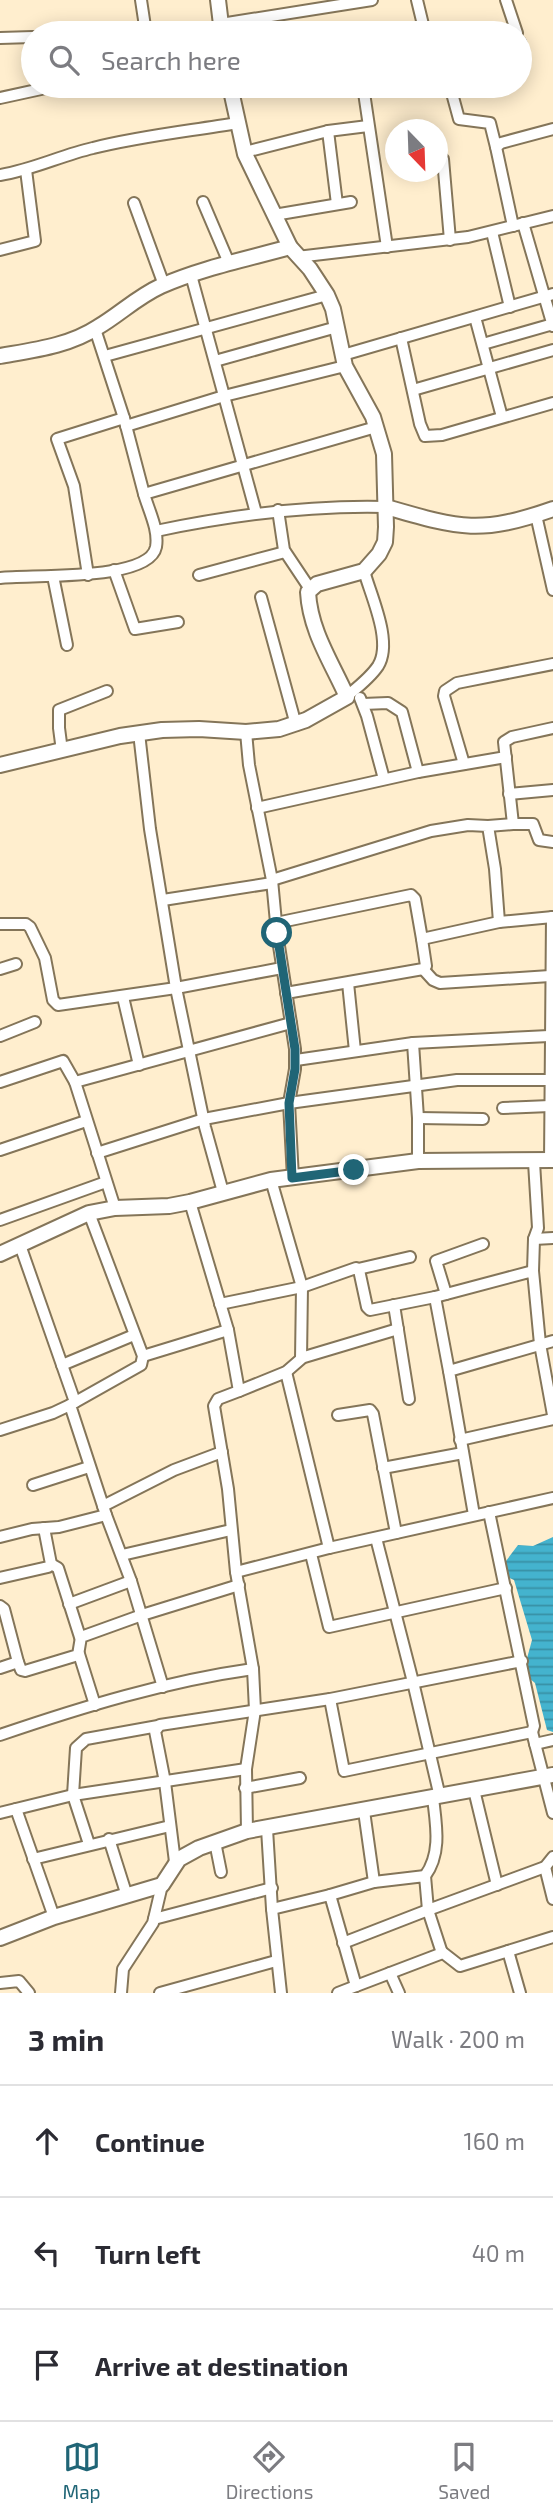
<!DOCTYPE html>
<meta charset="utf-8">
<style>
body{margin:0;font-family:"Exo 2",sans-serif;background:#f2f2f3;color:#2b2b33}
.compass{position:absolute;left:385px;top:119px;width:63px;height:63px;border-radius:50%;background:#fff;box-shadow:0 4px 18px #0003;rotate:157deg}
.stop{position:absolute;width:21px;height:21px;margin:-16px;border:5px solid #206576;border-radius:50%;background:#fff}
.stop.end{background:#206576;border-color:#fff;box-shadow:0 2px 7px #0008}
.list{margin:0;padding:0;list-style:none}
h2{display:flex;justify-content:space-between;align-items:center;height:91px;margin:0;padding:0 28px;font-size:30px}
h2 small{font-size:23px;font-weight:400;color:#7c7c81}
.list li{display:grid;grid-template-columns:46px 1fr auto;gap:21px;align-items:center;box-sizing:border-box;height:112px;padding:0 28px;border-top:2px solid #e1e1e2}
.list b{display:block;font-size:26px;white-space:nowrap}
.list em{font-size:23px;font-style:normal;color:#7c7c81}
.icon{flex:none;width:38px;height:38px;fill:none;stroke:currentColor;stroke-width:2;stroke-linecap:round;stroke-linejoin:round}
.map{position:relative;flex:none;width:553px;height:1993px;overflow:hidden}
.search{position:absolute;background:#fff;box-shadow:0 4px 18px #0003;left:21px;right:21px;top:21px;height:77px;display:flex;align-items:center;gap:18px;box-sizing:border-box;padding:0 24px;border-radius:38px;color:#7c7c81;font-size:26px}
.sheet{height:427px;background:#fff}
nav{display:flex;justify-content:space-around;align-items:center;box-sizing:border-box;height:98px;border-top:2px solid #e1e1e2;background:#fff;font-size:19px;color:#7c7c81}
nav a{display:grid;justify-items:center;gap:4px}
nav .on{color:#206576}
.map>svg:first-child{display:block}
</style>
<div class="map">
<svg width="553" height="1993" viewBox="0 0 553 1993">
<defs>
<pattern id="water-rules" width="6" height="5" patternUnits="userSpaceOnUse" patternTransform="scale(1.75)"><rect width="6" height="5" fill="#44b3ce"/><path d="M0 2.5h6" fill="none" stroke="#3890a5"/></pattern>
</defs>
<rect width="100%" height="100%" fill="#ffeece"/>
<path fill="url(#water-rules)" d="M553,1537V1732L547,1730L535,1683L523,1673L532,1640L514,1580L505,1576L506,1561L518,1545L533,1546Z"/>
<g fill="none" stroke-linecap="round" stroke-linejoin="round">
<g stroke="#847559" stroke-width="14">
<g id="minor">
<path d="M141,0L146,33"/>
<path d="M417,0L425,33"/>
<path d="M506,0L517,33"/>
<path d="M221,24L372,0"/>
<path d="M62,33L107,28"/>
<path d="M0,38L33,37"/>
<path d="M520,42L521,45"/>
<path d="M363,86L387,247"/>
<path d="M450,86L459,119L490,123L496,147"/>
<path d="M0,98L55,86"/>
<path d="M328,131L337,204"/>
<path d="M245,152L328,131L368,126"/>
<path d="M443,159L450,240"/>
<path d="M0,175C32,170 62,155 93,148C140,136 190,131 237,123"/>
<path d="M203,202L229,263"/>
<path d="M134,203L164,285"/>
<path d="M274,215L351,202"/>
<path d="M523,223L553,326"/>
<path d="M513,226L496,147L501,143L553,129"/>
<path d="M492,232L510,307"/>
<path d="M0,250L35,241L26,170"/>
<path d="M297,257L468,237L553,216"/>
<path d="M191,275L256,513"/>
<path d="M475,317L502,417"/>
<path d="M95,329L124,418L144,494"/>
<path d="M401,338L420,424L425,436L442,435L553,403"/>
<path d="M483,344L553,324"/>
<path d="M343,355L553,294"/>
<path d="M105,356L327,295"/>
<path d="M215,361L337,327"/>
<path d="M413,390L553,350"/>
<path d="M126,426L224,396L345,366"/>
<path d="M278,510L284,550L310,589"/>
<path d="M536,515L553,590"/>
<path d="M156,531C232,515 307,505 386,507"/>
<path d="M114,570L135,629L178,622"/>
<path d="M88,575L74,486L57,439L124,418"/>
<path d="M199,575L285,552"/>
<path d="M53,576L67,645"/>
<path d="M0,578C28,574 149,582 156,547C159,530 149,511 144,494L376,427"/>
<path d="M261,597L296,725"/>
<path d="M347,696C358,687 370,678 378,666C393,642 371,596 364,571"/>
<path d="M360,698L367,716L384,779"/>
<path d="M363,704L388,703L402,712L418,772"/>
<path d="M553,728L512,737L504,742L513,824H533L539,840L553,842"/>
<path d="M246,732L249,765L272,880L277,933L295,1049V1069L289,1103L293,1178"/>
<path d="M139,733L150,829L176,988L205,1127L223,1192"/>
<path d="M62,751L59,728V710L107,691"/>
<path d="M464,764L444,696L445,691L457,683L553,664"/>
<path d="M509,794L553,790"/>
<path d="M257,808L418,772L506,757"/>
<path d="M488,826L513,824"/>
<path d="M272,880L431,831L468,825L488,826L495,869L499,922"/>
<path d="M163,900L272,883"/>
<path d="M276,923L411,895L415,899L422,939"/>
<path d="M0,924H26L30,927L45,958L53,1000L58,1005L176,988L282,968"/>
<path d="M0,969L16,964"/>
<path d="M423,969L433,980L440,983L550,976"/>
<path d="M348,983L355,1051"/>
<path d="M286,993L423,969L426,966L422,939L499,922L553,917"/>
<path d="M123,997L139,1065"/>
<path d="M0,1036L35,1022"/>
<path d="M296,1060L413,1043"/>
<path d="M0,1082L63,1061L75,1082"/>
<path d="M503,1108L550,1106"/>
<path d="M418,1118L483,1119"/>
<path d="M0,1150L86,1121"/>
<path d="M97,1153L204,1119L289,1103L457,1080H549"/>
<path d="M418,1161V1118L413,1043L549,1036"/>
<path d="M550,1161L552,917"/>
<path d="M190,1202L228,1330L239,1391L218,1399L214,1406L228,1489L236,1572L253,1669L255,1710L246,1769L247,1831"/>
<path d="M115,1208L75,1082L291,1023"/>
<path d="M0,1220L106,1182"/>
<path d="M534,1239L553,1238"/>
<path d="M20,1245L75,1402"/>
<path d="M358,1269L410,1257"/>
<path d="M533,1271L534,1239L538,1228L534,1162"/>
<path d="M446,1294L436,1261L483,1244"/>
<path d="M435,1297L533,1271L540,1344L553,1415"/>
<path d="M220,1304L302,1287L356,1268L359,1270L367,1307L370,1310L435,1297L449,1371"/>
<path d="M394,1305L409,1399"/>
<path d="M143,1356L228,1330"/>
<path d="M301,1358L398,1329"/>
<path d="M62,1365L134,1335"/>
<path d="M286,1372L329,1548"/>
<path d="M239,1391L286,1372L301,1359L302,1287L271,1180"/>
<path d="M338,1415L370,1410L373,1414L396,1533"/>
<path d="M0,1430L53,1413L70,1405"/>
<path d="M460,1440L553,1419"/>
<path d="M383,1468L463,1453"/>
<path d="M33,1485L89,1467"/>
<path d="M103,1506L174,1470L222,1452"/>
<path d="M106,1515L131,1581L163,1687"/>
<path d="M474,1515L449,1371L553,1341"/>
<path d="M0,1537L32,1529L59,1527L106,1515L70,1405L141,1365L143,1356L89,1213"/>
<path d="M376,1538L413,1682L440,1797"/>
<path d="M311,1554L329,1627L506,1588"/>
<path d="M122,1555L231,1530"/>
<path d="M51,1564L58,1568L80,1637"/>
<path d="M236,1572L329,1548L553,1498"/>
<path d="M0,1578L48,1567L51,1564L44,1528"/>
<path d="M69,1604L131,1581"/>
<path d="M0,1606L4,1609L18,1662L21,1670L25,1671L78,1655L81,1637L142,1615L239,1585"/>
<path d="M79,1654L95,1705"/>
<path d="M0,1668L18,1662"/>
<path d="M330,1699L344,1771L532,1732L534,1726L489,1512"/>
<path d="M532,1732L553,1813"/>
<path d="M0,1735C82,1707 167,1681 253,1669"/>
<path d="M535,1744L553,1740"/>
<path d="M245,1788L300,1778"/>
<path d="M474,1790L497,1885"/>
<path d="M16,1809L54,1917"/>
<path d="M0,1813L73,1795L246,1769"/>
<path d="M267,1829L272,1909"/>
<path d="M109,1839L127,1896"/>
<path d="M215,1842L221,1872"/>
<path d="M89,1844L73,1795L76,1748L86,1739L158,1726"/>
<path d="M33,1859L170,1826"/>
<path d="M175,1862L165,1782L155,1731L160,1725L330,1699L522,1661"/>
<path d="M545,1867L553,1899"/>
<path d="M425,1876C442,1853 436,1824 433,1798"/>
<path d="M374,1882L425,1876L428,1910L545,1867L553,1857"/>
<path d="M330,1895L374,1882L364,1811"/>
<path d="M154,1919L272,1888"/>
<path d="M343,1943L428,1910L441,1950L440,1954L356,1986"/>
<path d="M508,1951L520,1993"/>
<path d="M442,1952L460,1966L553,1937"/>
<path d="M390,1973L399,1993"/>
<path d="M0,1983L19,1981L29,1993"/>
<path d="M121,1993L123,1969L153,1923L162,1885"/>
<path d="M160,1993L276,1961"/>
<path d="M281,1993L272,1909L330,1895L356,1986L338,1993"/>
</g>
</g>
<g stroke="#847559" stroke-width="18">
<g id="tertiary">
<path d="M218,0L222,33"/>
<path d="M0,356C34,350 69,346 98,327C120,314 137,297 161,286C202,268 247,259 290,247"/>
<path d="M386,507C459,528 479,535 553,509"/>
<path d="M0,765L120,736L162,730L199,729L246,732L279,729L306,720L347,697C332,663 310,631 308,592L317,584L364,571L379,554L385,542L386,527L384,454L373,417L345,366L333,309L327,295L310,269L290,247L245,154L230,86"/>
<path d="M0,1254L89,1213L115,1208L169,1206L190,1202L271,1180L418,1161L553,1160"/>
<path d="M0,1938L54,1917L162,1885L179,1859L199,1848L247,1831L553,1775"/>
</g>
</g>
<use href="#minor" stroke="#fff" stroke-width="10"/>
<use href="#tertiary" stroke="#fff" stroke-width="14"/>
</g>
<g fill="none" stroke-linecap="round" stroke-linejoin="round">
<path stroke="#206576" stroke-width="9" d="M277,933L295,1049V1069L289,1103L292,1178L354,1170"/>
</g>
</svg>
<svg class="compass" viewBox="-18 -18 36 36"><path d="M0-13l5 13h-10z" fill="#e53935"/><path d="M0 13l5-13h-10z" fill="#7c7c81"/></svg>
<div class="stop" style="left:277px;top:933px"></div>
<div class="stop end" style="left:354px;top:1170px"></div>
<div class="search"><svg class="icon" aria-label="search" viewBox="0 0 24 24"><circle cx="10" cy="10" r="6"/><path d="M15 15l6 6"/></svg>Search here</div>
</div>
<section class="sheet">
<h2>3 min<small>Walk · 200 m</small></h2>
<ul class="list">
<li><svg class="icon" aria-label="ahead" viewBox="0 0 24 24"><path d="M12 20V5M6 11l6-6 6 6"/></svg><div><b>Continue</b></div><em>160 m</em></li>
<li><svg class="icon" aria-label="left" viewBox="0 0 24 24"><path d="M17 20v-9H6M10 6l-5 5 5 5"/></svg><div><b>Turn left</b></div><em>40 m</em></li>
<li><svg class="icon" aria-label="arrive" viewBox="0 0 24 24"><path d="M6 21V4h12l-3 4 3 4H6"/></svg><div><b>Arrive at destination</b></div></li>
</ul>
</section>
<nav>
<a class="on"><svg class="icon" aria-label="map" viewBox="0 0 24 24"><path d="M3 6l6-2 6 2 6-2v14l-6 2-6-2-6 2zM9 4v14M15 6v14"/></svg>Map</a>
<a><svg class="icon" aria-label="directions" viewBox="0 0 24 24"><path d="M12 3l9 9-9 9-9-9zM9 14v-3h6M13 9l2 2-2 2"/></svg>Directions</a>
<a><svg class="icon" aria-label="saved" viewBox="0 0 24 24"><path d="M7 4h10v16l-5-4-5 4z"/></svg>Saved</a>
</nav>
